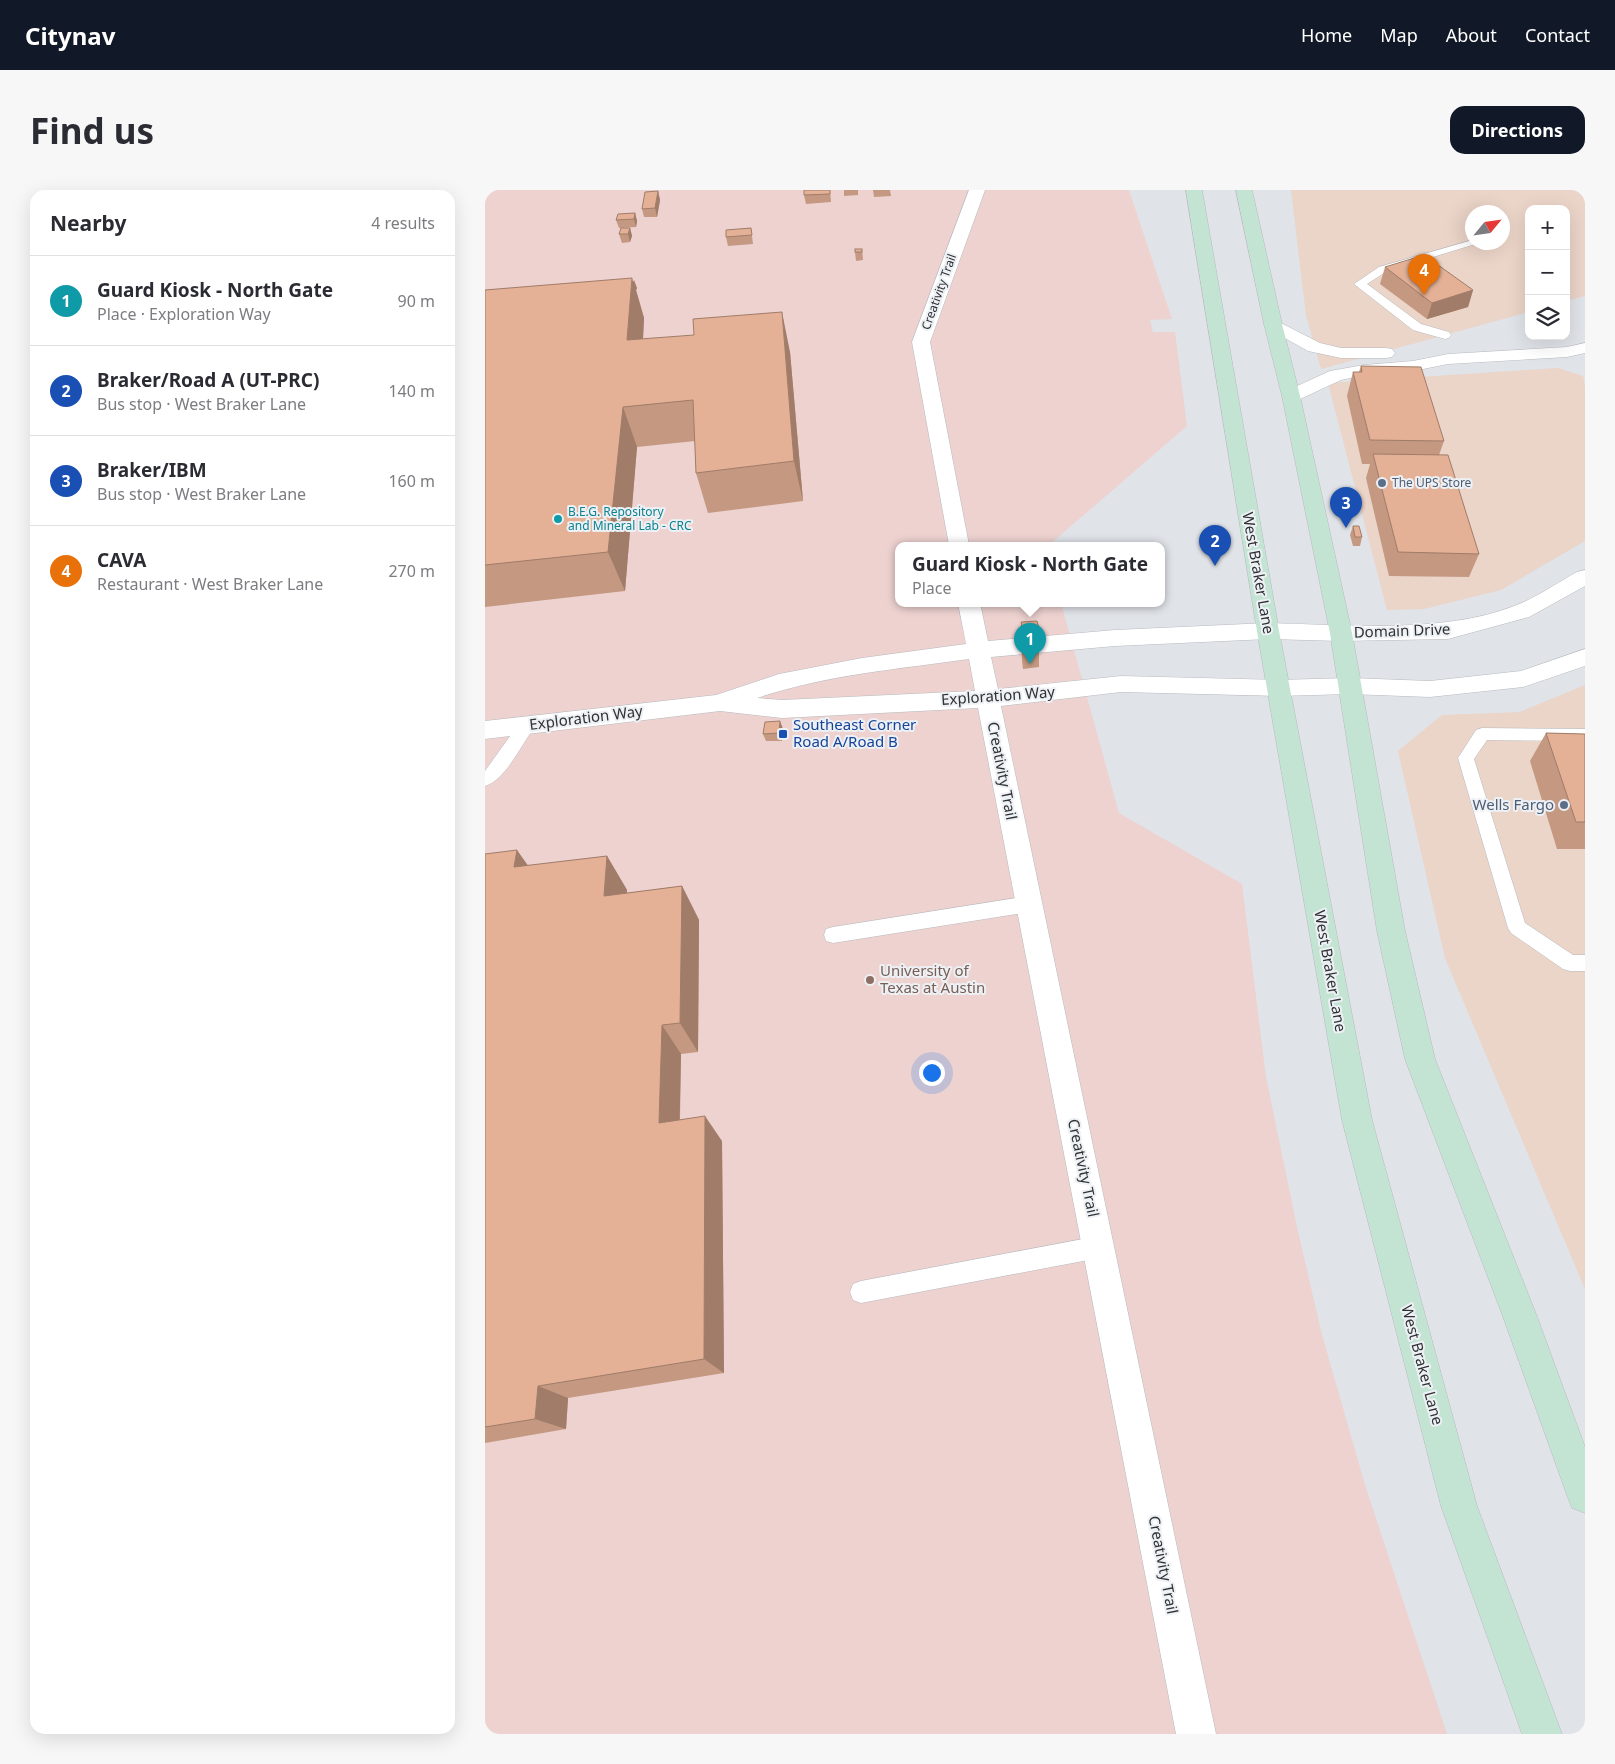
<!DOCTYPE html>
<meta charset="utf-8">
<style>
body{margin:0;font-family:"Noto Sans",sans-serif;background:#f7f7f7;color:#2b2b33}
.controls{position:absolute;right:15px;top:15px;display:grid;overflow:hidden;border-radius:10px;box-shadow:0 5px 20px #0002}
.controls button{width:45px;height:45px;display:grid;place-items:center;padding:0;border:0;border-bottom:1px solid #e1e1e2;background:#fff;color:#2b2b33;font:25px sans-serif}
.compass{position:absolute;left:980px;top:15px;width:45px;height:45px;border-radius:50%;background:#fff;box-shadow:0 5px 20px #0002;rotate:61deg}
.you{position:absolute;left:446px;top:882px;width:18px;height:18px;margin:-12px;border:4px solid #fff;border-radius:50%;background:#1a73e8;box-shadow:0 0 0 8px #1a73e833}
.badge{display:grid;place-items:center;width:32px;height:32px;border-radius:50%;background:#111827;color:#fff;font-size:16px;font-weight:700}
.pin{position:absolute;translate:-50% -41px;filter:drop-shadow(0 1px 2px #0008)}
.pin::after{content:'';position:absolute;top:26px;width:18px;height:15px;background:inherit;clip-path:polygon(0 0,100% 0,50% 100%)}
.popup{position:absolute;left:410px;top:352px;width:270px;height:65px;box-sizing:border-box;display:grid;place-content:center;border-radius:10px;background:#fff;filter:drop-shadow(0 1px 4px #0005);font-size:16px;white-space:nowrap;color:#7c7c81}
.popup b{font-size:19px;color:#2b2b33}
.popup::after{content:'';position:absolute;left:50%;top:100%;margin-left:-10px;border:10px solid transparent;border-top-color:#fff}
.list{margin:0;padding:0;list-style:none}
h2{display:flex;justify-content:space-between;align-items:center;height:65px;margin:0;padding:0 20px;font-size:21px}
h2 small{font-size:16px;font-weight:400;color:#7c7c81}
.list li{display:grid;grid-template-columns:32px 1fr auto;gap:15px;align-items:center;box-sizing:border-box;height:90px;padding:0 20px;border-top:1px solid #e1e1e2}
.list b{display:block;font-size:19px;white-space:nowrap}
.list p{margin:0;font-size:16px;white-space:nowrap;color:#7c7c81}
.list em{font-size:16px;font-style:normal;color:#7c7c81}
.icon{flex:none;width:28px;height:28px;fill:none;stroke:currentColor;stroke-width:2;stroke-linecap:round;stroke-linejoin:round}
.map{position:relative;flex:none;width:1100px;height:1544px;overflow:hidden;border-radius:15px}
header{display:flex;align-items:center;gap:30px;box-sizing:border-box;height:70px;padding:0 25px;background:#111827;color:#fff}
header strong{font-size:24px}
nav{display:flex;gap:28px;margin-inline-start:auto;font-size:18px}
.intro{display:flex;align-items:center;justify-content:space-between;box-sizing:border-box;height:120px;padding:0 30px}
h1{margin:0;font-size:35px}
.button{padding:12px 22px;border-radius:15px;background:#111827;color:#fff;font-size:18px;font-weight:700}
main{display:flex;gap:30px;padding:0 30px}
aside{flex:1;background:#fff;border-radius:15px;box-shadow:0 5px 20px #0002}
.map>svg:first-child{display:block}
</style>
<header>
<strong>Citynav</strong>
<nav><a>Home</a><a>Map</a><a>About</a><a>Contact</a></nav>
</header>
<div class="intro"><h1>Find us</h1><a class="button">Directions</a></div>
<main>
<aside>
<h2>Nearby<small>4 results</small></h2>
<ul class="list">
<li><span class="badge" style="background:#0f9aa8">1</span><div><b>Guard Kiosk - North Gate</b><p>Place · Exploration Way</p></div><em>90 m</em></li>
<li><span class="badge" style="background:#1a4fb4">2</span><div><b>Braker/Road A (UT-PRC)</b><p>Bus stop · West Braker Lane</p></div><em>140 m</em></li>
<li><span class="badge" style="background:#1a4fb4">3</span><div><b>Braker/IBM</b><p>Bus stop · West Braker Lane</p></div><em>160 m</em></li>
<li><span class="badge" style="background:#e8710a">4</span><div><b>CAVA</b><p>Restaurant · West Braker Lane</p></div><em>270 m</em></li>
</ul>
</aside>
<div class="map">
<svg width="1100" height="1544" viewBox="0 0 1100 1544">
<rect width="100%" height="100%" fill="#e0e3e8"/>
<g fill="#ebd4c8" fill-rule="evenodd">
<path d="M806,0H1100V106L1081,111V19H1044V122L836,179L821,125ZM988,22H1018V52H988Z"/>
<path d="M1073,178L1098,186L1100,196V351L1016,400L939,419L902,420L843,193Z"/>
<path d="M1100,495V1099L960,768L913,561L957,525L1035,522Z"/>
</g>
<path fill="#edd2d0" d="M0,0H644L687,129L665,130L668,142H690L702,236L564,355H414V413H576L634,623L757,694L781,887L812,1037L837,1145L880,1295L962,1544H0Z"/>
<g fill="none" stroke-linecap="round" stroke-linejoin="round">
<g stroke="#b7babf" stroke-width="1">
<g id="service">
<path d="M988,50V52H997L902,81L882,94L936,134L964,142L966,145L964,148L960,149L928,140L869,94L894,77Z"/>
<path d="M42,529L48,531L50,535L48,539C36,556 20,590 0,596V581L36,531Z"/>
<path d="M997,538L1100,539V551L1002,550L989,569L1040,733L1088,765H1100V781H1085L1078,779L1026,743L1023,738L973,568L991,540Z"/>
<path d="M544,706L550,709L553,714L550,719L544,722L348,753L341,751L339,745L341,739L348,737Z"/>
<path d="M614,1046L622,1049L625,1057L622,1065L614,1068L376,1113L368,1110L365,1102L368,1094L376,1091Z"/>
</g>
</g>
<g stroke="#b7babf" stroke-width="1">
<g id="minor">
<path d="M484,0H500L445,152L484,355H464L427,152Z"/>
<path d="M788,129L835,153L856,158H901L907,159L910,163L907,167L901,168H856L823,161L782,138L779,134L782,130Z"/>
<path d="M1100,153V163L1082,167L963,174L928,181L879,185L856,190L813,210L806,212L799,210L797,206L799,202L845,181L879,175L928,171L963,164L1082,157Z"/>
<path d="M473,413H495L503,451L630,440L783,433L791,436L794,441L791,446L783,449L630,456L506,467L513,499L636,486L793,490L801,492L805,498L801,504L793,506L636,502L516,516L731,1544H691L493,518L297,528L235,521L0,549V531L231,505L294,484L377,468L481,454ZM484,469L490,501L297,510L272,508C340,485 413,479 484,469Z"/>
</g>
</g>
<g stroke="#b7babf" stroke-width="1">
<g id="tertiary">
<path d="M1100,380V396L1044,427L963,449L856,451L783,449L775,446L772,441L775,436L783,433C859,435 958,444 1029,416C1051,408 1072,393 1092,382Z"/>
<path d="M1100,459V476L1038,497L945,507L865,504L793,506L785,504L781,498L785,492L793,490L865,488L945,491L1036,481Z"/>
</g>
</g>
<g stroke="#b7babf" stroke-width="1">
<g id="secondary">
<path d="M701,0H717L794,441L887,930L992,1316L1077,1544H1037L956,1316L857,930L772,441Z"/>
<path d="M751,0H767L797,134L815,206L867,443L920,741L950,869L1051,1124L1100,1257V1323L1087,1318L1082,1305L1017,1124L920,869L892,741L845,443L797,206L779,134Z"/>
</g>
</g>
<use href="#service" fill="#fff" fill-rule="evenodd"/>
<use href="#minor" fill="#fff" fill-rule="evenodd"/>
<use href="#tertiary" fill="#fff" fill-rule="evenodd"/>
<use href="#secondary" fill="#c4e4d3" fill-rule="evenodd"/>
</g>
<g fill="#c49881">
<path d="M345,0L346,12L321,14L319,5Z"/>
<path d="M359,0H373V5L359,6Z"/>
<path d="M388,0H405L406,6L389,7Z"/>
<path d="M1090,0H1100V6Z"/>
<path d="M173,1L175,10L172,27H159L157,19Z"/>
<path d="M150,23L152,31L151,37L134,38L131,30Z"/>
<path d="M145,38L147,46L145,52L137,53L134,44Z"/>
<path d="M266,38L268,54L243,56L241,47Z"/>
<path d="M377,59L378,70L371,71L370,62Z"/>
<path d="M900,77L988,100L983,117L942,129L895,94Z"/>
<path d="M152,98L151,100L159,128L158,149L305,162L318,311L223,323L211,283L210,251L152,257L140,401L0,417V100Z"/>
<path d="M876,176L959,251L954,265L994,364L984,387L904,386L881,288L885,274H877L862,206L868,182H874Z"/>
<path d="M868,336L877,347L875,356H868L865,345Z"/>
<path d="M536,432L554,438V477L538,479L537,471Z"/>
<path d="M298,539L297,551H281L278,544Z"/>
<path d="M1061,543L1100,544V659H1072L1045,571Z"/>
<path d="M0,664L43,676L122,666L142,700V703L197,696L214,730L213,862L196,864L195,930L237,951L239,1183L83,1208L81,1239L0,1253Z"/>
</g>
<g fill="#a07c69">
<path d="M173,1L175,10L172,27L170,18Z"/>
<path d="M150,23L152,31L151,37L149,29Z"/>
<path d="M145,38L147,46L145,52L143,44Z"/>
<path d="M147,88L148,92L149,90L152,98L151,100L159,128L156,190L142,150Z"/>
<path d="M988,100L983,117L942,129L947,113Z"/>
<path d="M297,122L305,162L318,311L309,271Z"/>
<path d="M138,217L152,257L140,401L123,362Z"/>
<path d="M295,531L298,539L297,551L294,543Z"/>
<path d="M32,660L56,694L29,677Z"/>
<path d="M122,666L142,700L140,739L119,706Z"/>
<path d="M197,696L214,730L213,862L195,833Z"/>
<path d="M177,835L196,864L194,958L174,933Z"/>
<path d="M220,926L237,951L239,1183L219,1169Z"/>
<path d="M53,1196L83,1208L81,1239L50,1229Z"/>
</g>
<g fill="#e4b196" stroke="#a07c69">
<path d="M319,0H345V4L319,5Z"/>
<path d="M173,1L170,18L157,19L160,2Z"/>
<path d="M150,23L149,29L131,30L133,24Z"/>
<path d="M136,38H145L143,44H134Z"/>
<path d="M266,38L267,45L241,47V40Z"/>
<rect x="370" y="59" width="7" height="3"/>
<path d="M939,65L988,100L947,113L900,77Z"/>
<path d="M147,88L142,150L209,145L208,129L297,122L309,271L211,283L208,210L138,217L123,362L0,375V100Z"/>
<path d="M876,176L936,177L959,251L885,250L868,182H877Z"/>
<path d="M888,264L963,265L994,364L913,362Z"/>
<path d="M868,336H874L877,347H870Z"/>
<path d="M552,431L554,438L538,440L536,432Z"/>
<path d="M295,531L294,543L278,544L280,532Z"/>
<path d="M1061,543L1100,544V632H1091Z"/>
<path d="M32,660L29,677L122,666L119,706L197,696L195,833L177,835L174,933L220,926L219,1169L53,1196L50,1229L0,1237V664Z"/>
</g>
<g fill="#5c6f8a" stroke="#edf1f5" stroke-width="2">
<circle cx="897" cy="293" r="5"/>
<circle cx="1079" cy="615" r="5"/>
</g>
<circle fill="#0f9aa8" stroke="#edf1f5" stroke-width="2" cx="73" cy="329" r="5"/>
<rect fill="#1a4fb4" stroke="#edf1f5" stroke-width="2" x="293" y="539" width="10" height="10" rx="2.5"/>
<circle fill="#8d6e63" stroke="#edf1f5" stroke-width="2" cx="385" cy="790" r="5"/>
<g text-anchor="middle" stroke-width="4" stroke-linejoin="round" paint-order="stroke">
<g font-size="12" fill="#2f3132" stroke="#edf1f5">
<text transform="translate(454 102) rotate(-70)" y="4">Creativity Trail</text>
</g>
<g font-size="12" fill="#4e5e75" stroke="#edf1f5" text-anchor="start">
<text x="907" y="297">The UPS Store</text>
</g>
<g font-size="12" fill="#0d838f" stroke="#edf1f5" text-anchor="start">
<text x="83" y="326">B.E.G. Repository<tspan x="83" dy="14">and Mineral Lab - CRC</tspan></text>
</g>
<g font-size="15" fill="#2f3132" stroke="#edf1f5">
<text transform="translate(773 383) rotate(80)" y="5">West Braker Lane</text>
<text transform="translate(917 441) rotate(-2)" y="5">Domain Drive</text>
<text transform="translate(513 506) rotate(-4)" y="5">Exploration Way</text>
<text transform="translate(101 528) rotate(-7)" y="5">Exploration Way</text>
<text transform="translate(517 581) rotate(79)" y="5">Creativity Trail</text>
<text transform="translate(845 781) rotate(80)" y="5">West Braker Lane</text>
<text transform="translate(598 978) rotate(78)" y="5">Creativity Trail</text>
<text transform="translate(937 1175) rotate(75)" y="5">West Braker Lane</text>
<text transform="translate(678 1375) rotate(79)" y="5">Creativity Trail</text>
</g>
<g font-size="15" fill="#164399" stroke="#edf1f5" text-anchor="start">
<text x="308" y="540">Southeast Corner<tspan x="308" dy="17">Road A/Road B</tspan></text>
</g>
<g font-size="15" fill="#4e5e75" stroke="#edf1f5" text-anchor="end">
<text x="1069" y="620">Wells Fargo</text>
</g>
<g font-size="15" fill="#785e54" stroke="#edf1f5" text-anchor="start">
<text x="395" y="786">University of<tspan x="395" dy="17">Texas at Austin</tspan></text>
</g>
</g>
</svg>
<div class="controls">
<button>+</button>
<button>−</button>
<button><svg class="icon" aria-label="layers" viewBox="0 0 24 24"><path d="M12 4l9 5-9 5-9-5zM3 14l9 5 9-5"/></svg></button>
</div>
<svg class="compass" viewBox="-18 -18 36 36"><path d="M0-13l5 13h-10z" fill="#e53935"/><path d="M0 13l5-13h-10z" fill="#7c7c81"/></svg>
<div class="you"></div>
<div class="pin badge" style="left:545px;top:474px;background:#0f9aa8">1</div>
<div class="popup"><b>Guard Kiosk - North Gate</b>Place</div>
<div class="pin badge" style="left:730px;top:376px;background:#1a4fb4">2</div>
<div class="pin badge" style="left:861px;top:338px;background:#1a4fb4">3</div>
<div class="pin badge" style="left:939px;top:105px;background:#e8710a">4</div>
</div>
</main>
